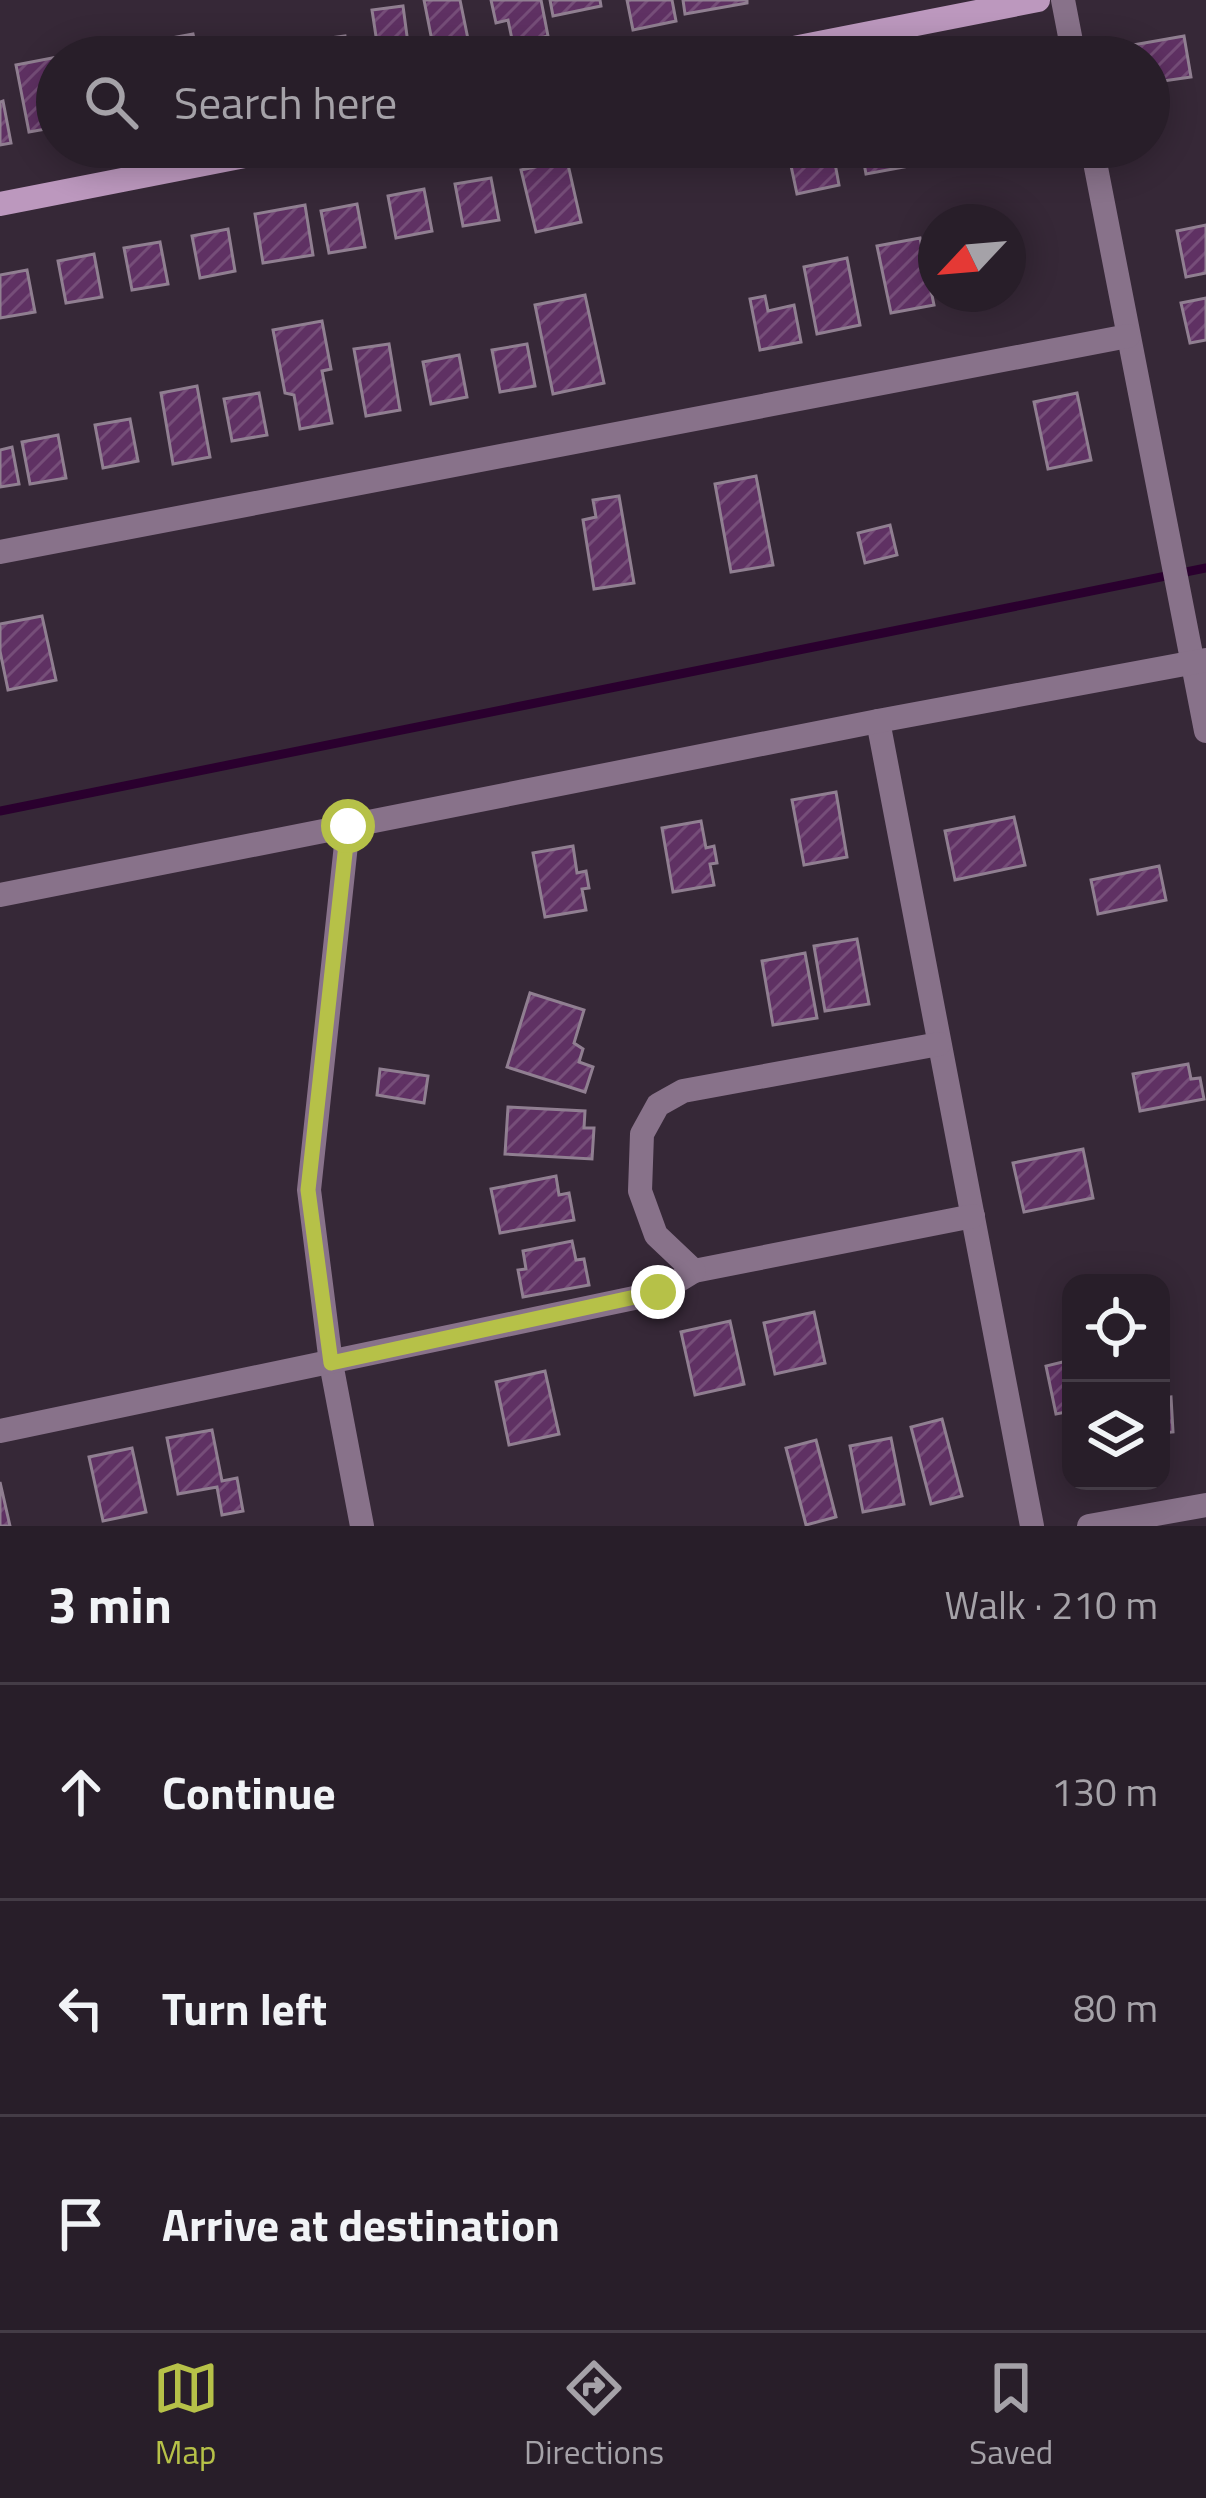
<!DOCTYPE html>
<meta charset="utf-8">
<style>
body{margin:0;font-family:"Titillium Web",sans-serif;background:#342b35;color:#f1f3f6}
.controls{position:absolute;right:36px;bottom:36px;display:grid;overflow:hidden;border-radius:24px;box-shadow:0 6px 30px #0003}
.controls button{width:108px;height:108px;display:grid;place-items:center;padding:0;border:0;border-bottom:3px solid #443c46;background:#281e29;color:#f1f3f6;font:60px sans-serif}
.compass{position:absolute;left:918px;top:204px;width:108px;height:108px;border-radius:50%;background:#281e29;box-shadow:0 6px 30px #0003;rotate:244deg}
.stop{position:absolute;width:36px;height:36px;margin:-27px;border:9px solid #b6c148;border-radius:50%;background:#fff}
.stop.end{background:#b6c148;border-color:#fff;box-shadow:0 3px 12px #0008}
.list{margin:0;padding:0;list-style:none}
h2{display:flex;justify-content:space-between;align-items:center;height:156px;margin:0;padding:0 48px;font-size:51px}
h2 small{font-size:39px;font-weight:400;color:#a5a2a8}
.list li{display:grid;grid-template-columns:78px 1fr auto;gap:36px;align-items:center;box-sizing:border-box;height:216px;padding:0 48px;border-top:3px solid #443c46}
.list b{display:block;font-size:45px;white-space:nowrap}
.list em{font-size:39px;font-style:normal;color:#a5a2a8}
.icon{flex:none;width:66px;height:66px;fill:none;stroke:currentColor;stroke-width:2;stroke-linecap:round;stroke-linejoin:round}
.map{position:relative;flex:none;width:1206px;height:1526px;overflow:hidden}
.search{position:absolute;background:#281e29;box-shadow:0 6px 30px #0003;left:36px;right:36px;top:36px;height:132px;display:flex;align-items:center;gap:30px;box-sizing:border-box;padding:0 42px;border-radius:66px;color:#a5a2a8;font-size:45px}
.sheet{height:804px;background:#281e29}
nav{display:flex;justify-content:space-around;align-items:center;box-sizing:border-box;height:168px;border-top:3px solid #443c46;background:#281e29;font-size:33px;color:#a5a2a8}
nav a{display:grid;justify-items:center;gap:6px}
nav .on{color:#b6c148}
.map>svg:first-child{display:block}
</style>
<div class="map">
<svg width="1206" height="1526" viewBox="0 0 1206 1526">
<defs>
<pattern id="building-hatch" width="6" height="6" patternUnits="userSpaceOnUse" patternTransform="scale(3)"><rect width="6" height="6" fill="#5f3163"/><path d="M-1 1l2-2M0 6l6-6M5 7l2-2" fill="none" stroke="#764e79"/></pattern>
</defs>
<rect width="100%" height="100%" fill="#362837"/>
<g fill="none" stroke-linecap="round" stroke-linejoin="round">
<path stroke="#2a002e" stroke-width="9" d="M0,811L1206,568"/>
</g>
<g fill="url(#building-hatch)" stroke="#907f91" stroke-width="3">
<path d="M424,0H460L468,39L433,46Z"/>
<path d="M491,0H541L548,36L513,44L508,20L496,23Z"/>
<path d="M550,0H600L601,6L553,16Z"/>
<path d="M627,0H672L676,21L633,30Z"/>
<path d="M683,0H747V3L685,14Z"/>
<path d="M403,6L409,51L379,56L372,10Z"/>
<path d="M193,34L198,57H153L150,42Z"/>
<path d="M345,36L348,57H317L315,40Z"/>
<path d="M1184,36L1191,77L1149,83V57H1135L1133,45Z"/>
<path d="M277,45L279,57H248L247,49Z"/>
<path d="M57,57V127L29,132L16,65Z"/>
<path d="M3,101L11,143L0,145V102Z"/>
<path d="M787,147H832L839,185L797,194Z"/>
<path d="M861,147H906L909,166L866,174Z"/>
<path d="M1005,147H1033L1034,155L1008,160Z"/>
<path d="M567,160L581,222L536,232L521,170Z"/>
<path d="M491,178L499,220L463,226L455,184Z"/>
<path d="M424,189L432,231L396,238L388,196Z"/>
<path d="M357,204L365,247L329,253L321,211Z"/>
<path d="M305,205L313,255L263,263L255,214Z"/>
<path d="M1206,225V273L1186,277L1177,231Z"/>
<path d="M228,229L235,271L200,278L192,236Z"/>
<path d="M920,238L934,305L891,313L877,246Z"/>
<path d="M160,242L168,284L132,290L124,248Z"/>
<path d="M94,254L102,297L66,303L58,261Z"/>
<path d="M847,258L860,325L817,334L804,267Z"/>
<path d="M27,270L35,312L0,318V275Z"/>
<path d="M585,295L604,383L553,394L535,305Z"/>
<path d="M765,296L768,311L794,305L801,342L760,350L750,299Z"/>
<path d="M1206,298V340L1190,343L1181,303Z"/>
<path d="M322,321L331,369L322,371L332,423L300,429L294,395L285,393L273,330Z"/>
<path d="M389,344L400,410L366,416L354,349Z"/>
<path d="M527,344L535,386L500,392L492,350Z"/>
<path d="M459,355L467,397L431,404L423,362Z"/>
<path d="M197,386L210,457L173,464L161,393Z"/>
<path d="M259,393L267,435L232,441L224,399Z"/>
<path d="M1077,393L1091,460L1048,469L1034,402Z"/>
<path d="M130,419L138,461L103,468L95,425Z"/>
<path d="M58,435L66,478L30,484L22,442Z"/>
<path d="M12,447L19,484L0,487V450Z"/>
<path d="M756,476L773,565L731,572L715,484Z"/>
<path d="M619,496L634,583L594,589L583,520L596,517L593,500Z"/>
<path d="M890,525L897,555L865,563L858,533Z"/>
<path d="M42,616L56,680L8,690L0,651V624Z"/>
<path d="M836,792L847,857L804,865L792,800Z"/>
<path d="M1014,817L1025,865L955,880L945,831Z"/>
<path d="M701,821L706,848L714,846L717,863L710,864L714,885L673,892L662,828Z"/>
<path d="M573,846L577,873L586,871L589,888L582,889L586,910L545,917L533,853Z"/>
<path d="M1159,866L1166,900L1098,914L1091,880Z"/>
<path d="M857,939L869,1004L825,1011L814,946Z"/>
<path d="M805,953L817,1018L773,1025L762,961Z"/>
<path d="M530,993L584,1010L574,1043L583,1049L579,1062L593,1067L585,1092L507,1067Z"/>
<path d="M1188,1064L1191,1079L1200,1078L1204,1099L1140,1111L1133,1074Z"/>
<path d="M380,1069L428,1076L424,1103L377,1095Z"/>
<path d="M508,1107L585,1111L584,1128H594L592,1159L505,1154Z"/>
<path d="M1083,1149L1093,1198L1024,1212L1013,1163Z"/>
<path d="M556,1176L559,1195L569,1193L574,1220L500,1233L491,1189Z"/>
<path d="M572,1241L576,1260L584,1259L589,1285L523,1297L518,1270L526,1269L523,1251Z"/>
<path d="M814,1312L825,1363L775,1374L764,1323Z"/>
<path d="M730,1321L744,1384L695,1395L681,1332Z"/>
<path d="M1071,1360V1411L1056,1414L1046,1366Z"/>
<path d="M545,1371L559,1434L509,1445L496,1382Z"/>
<path d="M1171,1397L1173,1432L1161,1433V1398Z"/>
<path d="M942,1419L962,1496L931,1504L911,1427Z"/>
<path d="M212,1430L222,1481L237,1478L243,1511L222,1515L217,1487L178,1494L167,1438Z"/>
<path d="M891,1438L904,1504L863,1512L850,1446Z"/>
<path d="M816,1440L836,1517L806,1525L786,1448Z"/>
<path d="M132,1448L146,1512L103,1521L89,1457Z"/>
<path d="M0,1482L10,1526H0Z"/>
</g>
<g fill="none" stroke-linecap="round" stroke-linejoin="round">
<g stroke="#88728a" stroke-width="24">
<path d="M1063,0L1074,57"/>
<path d="M1092,147L1206,731"/>
<path d="M0,552L1128,336"/>
<path d="M878,721L1032,1526"/>
<path d="M348,826L309,1190L331,1363L362,1526"/>
<path d="M0,895L878,721L1206,660"/>
<path d="M939,1044L683,1091L658,1105L642,1134L640,1191L656,1235L694,1271L973,1216"/>
<path d="M0,1431L658,1293L694,1271"/>
<path d="M1089,1526L1206,1505"/>
</g>
<g stroke="#bc98be" stroke-width="24">
<path d="M748,57L1038,0"/>
<path d="M0,204L290,147"/>
</g>
</g>
<g fill="none" stroke-linecap="round" stroke-linejoin="round">
<path stroke="#b6c148" stroke-width="15" d="M348,826L308,1190L331,1363L658,1292"/>
</g>
</svg>
<div class="controls">
<button><svg class="icon" aria-label="locate" viewBox="0 0 24 24"><circle cx="12" cy="12" r="6"/><path d="M12 2v4M12 18v4M2 12h4M18 12h4"/></svg></button>
<button><svg class="icon" aria-label="layers" viewBox="0 0 24 24"><path d="M12 4l9 5-9 5-9-5zM3 14l9 5 9-5"/></svg></button>
</div>
<svg class="compass" viewBox="-18 -18 36 36"><path d="M0-13l5 13h-10z" fill="#e53935"/><path d="M0 13l5-13h-10z" fill="#a5a2a8"/></svg>
<div class="stop" style="left:348px;top:826px"></div>
<div class="stop end" style="left:658px;top:1292px"></div>
<div class="search"><svg class="icon" aria-label="search" viewBox="0 0 24 24"><circle cx="10" cy="10" r="6"/><path d="M15 15l6 6"/></svg>Search here</div>
</div>
<section class="sheet">
<h2>3 min<small>Walk · 210 m</small></h2>
<ul class="list">
<li><svg class="icon" aria-label="ahead" viewBox="0 0 24 24"><path d="M12 20V5M6 11l6-6 6 6"/></svg><div><b>Continue</b></div><em>130 m</em></li>
<li><svg class="icon" aria-label="left" viewBox="0 0 24 24"><path d="M17 20v-9H6M10 6l-5 5 5 5"/></svg><div><b>Turn left</b></div><em>80 m</em></li>
<li><svg class="icon" aria-label="arrive" viewBox="0 0 24 24"><path d="M6 21V4h12l-3 4 3 4H6"/></svg><div><b>Arrive at destination</b></div></li>
</ul>
</section>
<nav>
<a class="on"><svg class="icon" aria-label="map" viewBox="0 0 24 24"><path d="M3 6l6-2 6 2 6-2v14l-6 2-6-2-6 2zM9 4v14M15 6v14"/></svg>Map</a>
<a><svg class="icon" aria-label="directions" viewBox="0 0 24 24"><path d="M12 3l9 9-9 9-9-9zM9 14v-3h6M13 9l2 2-2 2"/></svg>Directions</a>
<a><svg class="icon" aria-label="saved" viewBox="0 0 24 24"><path d="M7 4h10v16l-5-4-5 4z"/></svg>Saved</a>
</nav>
